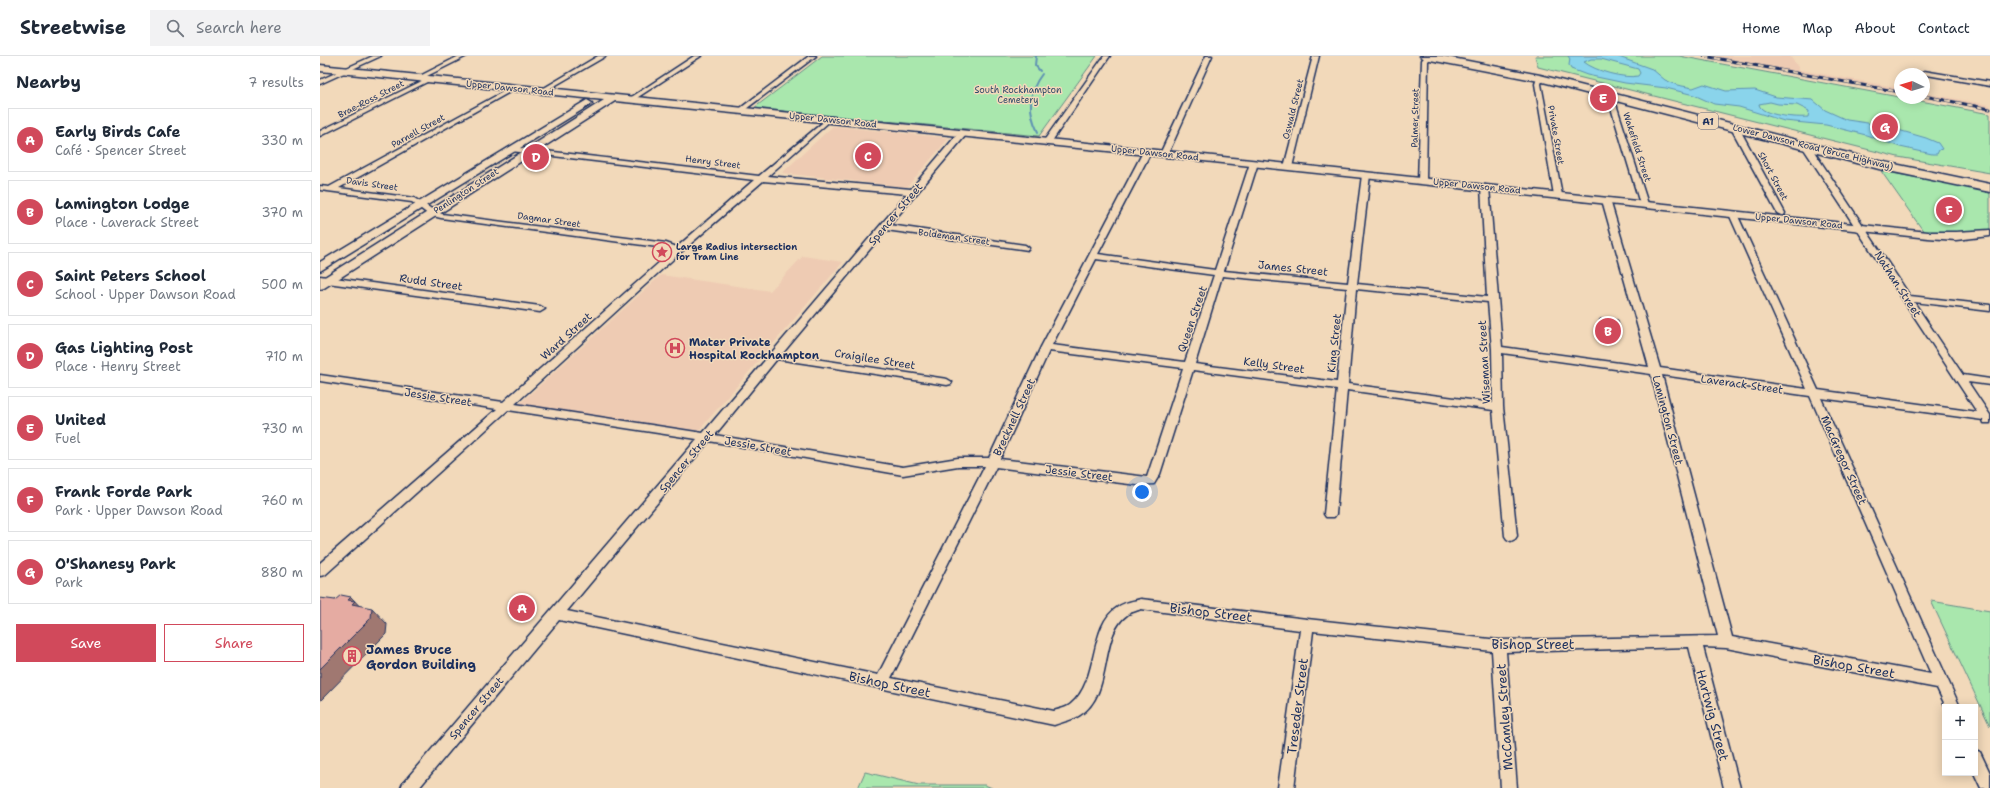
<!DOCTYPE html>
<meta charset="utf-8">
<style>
body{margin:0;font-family:"Shantell Sans",sans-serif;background:#f2f2f3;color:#1f2937}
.controls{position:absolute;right:12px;bottom:12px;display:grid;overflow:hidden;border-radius:0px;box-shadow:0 2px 10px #0003}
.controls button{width:36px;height:36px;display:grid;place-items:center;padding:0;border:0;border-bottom:1px solid #e0e1e3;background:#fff;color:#1f2937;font:20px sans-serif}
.compass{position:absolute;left:1574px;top:12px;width:36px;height:36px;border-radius:50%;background:#fff;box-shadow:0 2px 10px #0003;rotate:274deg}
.you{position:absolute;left:822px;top:436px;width:14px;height:14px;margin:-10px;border:3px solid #fff;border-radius:50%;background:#1a73e8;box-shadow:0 0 0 6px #1a73e833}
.badge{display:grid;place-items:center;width:26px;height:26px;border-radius:50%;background:#d1495b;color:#fff;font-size:13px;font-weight:700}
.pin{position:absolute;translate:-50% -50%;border:2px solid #fff;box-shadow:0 1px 4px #0006}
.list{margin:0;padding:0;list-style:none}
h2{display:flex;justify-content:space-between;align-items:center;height:52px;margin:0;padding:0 16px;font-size:17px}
h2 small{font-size:13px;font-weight:400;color:#747a83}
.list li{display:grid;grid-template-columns:26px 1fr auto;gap:12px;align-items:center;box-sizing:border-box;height:64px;margin:0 8px 8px;padding:0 8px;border:1px solid #e0e1e3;border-radius:0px}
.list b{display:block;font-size:15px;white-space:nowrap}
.list p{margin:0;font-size:13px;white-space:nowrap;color:#747a83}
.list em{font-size:13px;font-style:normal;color:#747a83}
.actions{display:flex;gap:8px;padding:12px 16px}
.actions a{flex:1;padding:9px 0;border:1px solid #d1495b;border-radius:0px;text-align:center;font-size:14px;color:#d1495b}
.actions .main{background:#d1495b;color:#fff}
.icon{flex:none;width:22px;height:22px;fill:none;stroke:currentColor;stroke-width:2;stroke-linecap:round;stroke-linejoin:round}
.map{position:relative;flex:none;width:1670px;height:732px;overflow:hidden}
header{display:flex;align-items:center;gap:24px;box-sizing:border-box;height:56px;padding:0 20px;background:#fff;border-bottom:1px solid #e0e1e3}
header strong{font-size:19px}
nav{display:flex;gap:22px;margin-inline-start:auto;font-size:14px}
.search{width:280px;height:36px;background:#f2f2f3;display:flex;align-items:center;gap:10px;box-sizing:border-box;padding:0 14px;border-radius:0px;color:#747a83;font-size:15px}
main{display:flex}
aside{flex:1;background:#fff}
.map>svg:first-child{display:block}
</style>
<header>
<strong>Streetwise</strong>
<div class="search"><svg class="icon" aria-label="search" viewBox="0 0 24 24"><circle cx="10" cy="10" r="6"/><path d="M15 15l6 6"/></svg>Search here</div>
<nav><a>Home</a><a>Map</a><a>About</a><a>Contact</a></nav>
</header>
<main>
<aside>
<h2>Nearby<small>7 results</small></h2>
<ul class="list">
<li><span class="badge">A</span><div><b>Early Birds Cafe</b><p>Café · Spencer Street</p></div><em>330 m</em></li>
<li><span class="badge">B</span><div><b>Lamington Lodge</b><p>Place · Laverack Street</p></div><em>370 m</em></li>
<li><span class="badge">C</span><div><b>Saint Peters School</b><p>School · Upper Dawson Road</p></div><em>500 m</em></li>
<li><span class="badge">D</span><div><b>Gas Lighting Post</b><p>Place · Henry Street</p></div><em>710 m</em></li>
<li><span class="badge">E</span><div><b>United</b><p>Fuel</p></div><em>730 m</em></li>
<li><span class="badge">F</span><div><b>Frank Forde Park</b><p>Park · Upper Dawson Road</p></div><em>760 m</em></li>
<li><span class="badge">G</span><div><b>O'Shanesy Park</b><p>Park</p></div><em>880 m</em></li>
</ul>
<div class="actions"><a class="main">Save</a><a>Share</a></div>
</aside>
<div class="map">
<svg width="1670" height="732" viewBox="0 0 1670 732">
<rect width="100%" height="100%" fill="#f2d9ba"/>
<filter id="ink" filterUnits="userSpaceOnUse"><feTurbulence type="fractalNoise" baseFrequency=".025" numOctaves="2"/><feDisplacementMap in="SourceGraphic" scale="8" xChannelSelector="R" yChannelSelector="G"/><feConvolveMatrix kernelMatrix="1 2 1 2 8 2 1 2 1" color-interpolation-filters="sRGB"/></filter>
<g filter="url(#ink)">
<g fill="#eecbb3">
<path d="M1378,0H1470L1480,14L1580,32V37Z"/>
<path d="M1604,37L1670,49V54L1604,42Z"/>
<path d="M513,70L629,82L587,131L462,117Z"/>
<path d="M483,200L523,206L374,380L198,349L341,219L450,235Z"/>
</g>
<g fill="#a9e7ad" stroke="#628b86">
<path d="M502,0H777L719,80L434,52Z"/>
<path d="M1215,0H1359L1670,58V117L1578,101L1218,11Z"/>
<path d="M1561,115L1670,135V174L1637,177L1604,176Z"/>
<path d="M1611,545L1670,555V670Z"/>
<path d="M545,716L599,729H665L672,732H538Z"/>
</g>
<path fill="#8ad4eb" stroke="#5e92b3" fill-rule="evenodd" d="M1248,0H1296L1332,13L1345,24L1357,29L1373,32L1384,28L1406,35L1435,34L1456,41L1493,44L1505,54L1527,64L1561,69L1606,82L1618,87L1622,93L1619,94L1617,98H1612L1580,91L1546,79L1506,69L1464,65L1419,51L1394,48L1374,39L1346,32L1305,27L1267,19L1251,13L1249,9L1250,3ZM1271,3H1281L1318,13L1320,17L1318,20C1304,23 1275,15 1264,6ZM1450,46L1458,48L1477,49L1489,55L1488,61C1478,62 1440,60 1439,48Z"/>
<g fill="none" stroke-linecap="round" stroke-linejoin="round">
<g stroke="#5e92b3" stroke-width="2">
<path d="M716,0L715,9L720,15"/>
<path d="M718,76C708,56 708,36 722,18"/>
</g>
<g stroke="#1b2f5e" stroke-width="3">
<g id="street">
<path d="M53,0H61L0,28V24Z"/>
<path d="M139,0H147L101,23L96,22Z"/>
<path d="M278,0H286L224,36L219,35Z"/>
<path d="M374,0H381L312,45L307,44Z"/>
<path d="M489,0H496L422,56H418V54Z"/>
<path d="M784,0H790L730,88H724L723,86Z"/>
<path d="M886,0H892L848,98L841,100L840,98Z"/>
<path d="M993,0H999L972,111L968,113L964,111Z"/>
<path d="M1106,0L1112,1L1108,5L1106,125L1102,127L1098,125L1102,4Z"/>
<path d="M1604,15L1670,26V30L1601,18Z"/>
<path d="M1220,20L1223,22L1221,28L1242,139L1238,141L1234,139L1215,28L1217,22Z"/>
<path d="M108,22L113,23L0,80V75Z"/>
<path d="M192,31L197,32L19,132L94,142L115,155L122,158L346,187L357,191L434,124L191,95L187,93L191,91L439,120L508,62L510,63V65L448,120L591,133L640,75H646V79L570,169L705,189L709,192L708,194L566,174L462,298L627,323L632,326L631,328L627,329L457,303L395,379L583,411L638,402H669L721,291L823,96L827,94L831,96L778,198L895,214L930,107L934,105L938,107L904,215L1028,227L1042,119L1046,117L1050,119L1037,228L1167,241L1161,131L1165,129L1169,131L1182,291L1329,311L1282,144L1286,142L1290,144L1340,312L1487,333L1409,158L1410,156H1416L1498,334L1657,356L1482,90L1489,88L1590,240L1670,249V255L1594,246L1643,319L1670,323V329L1648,326L1670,359V367H1664L1663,364L1501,342L1640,651H1626L1617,632L1406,592L1383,591L1420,732H1404L1369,591L1186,596L1197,732H1181L1172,595L993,575L974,732H958L980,574L821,553C817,555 810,556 807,559C778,580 794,638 760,659C753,664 742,666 734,669L239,564L99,732H81L83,727L377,383L188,354L5,519L0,520V507L177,353L0,325V319L183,346L352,195L345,192L121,162L109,159L92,146L0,134V130L9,131ZM443,125L587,138L383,377L195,348L361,196ZM776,203L894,219L865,306L732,289ZM902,220L1027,232L1017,326L875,308ZM1036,233L1168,246L1172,293L1173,347L1028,328ZM729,295L863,312L827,421L680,403ZM1182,297L1331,318L1398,580L1179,584L987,563L821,543C814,545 804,546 798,551C768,569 780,624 751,648C747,652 739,653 734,655L571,622L676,411L817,429L834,428L840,418L873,314L1017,333L1004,458L1006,461H1014L1016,458L1027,334L1173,354L1185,480L1187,483L1191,485L1195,483L1197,480L1183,351ZM1342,319L1490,340L1611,618L1412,581ZM389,385L583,419L638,410H665L558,619L247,555Z"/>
<path d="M1293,40L1298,41L1295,45L1328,148L1327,150H1321L1320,148L1289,45Z"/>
<path d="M1412,70L1419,72L1465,157L1464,159H1461L1457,157L1411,72Z"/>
<path d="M0,220L220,250L225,253L220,256L0,226Z"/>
<path d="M1655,694L1660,696L1670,717V732H1661L1654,717Z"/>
</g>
</g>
<g stroke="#1b2f5e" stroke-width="3">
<g id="secondary">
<path d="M0,9L827,93L1608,176H1636L1670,174V180L1636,184L1608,182L827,99L295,45L4,232L0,233V224L284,44L0,15Z"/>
<path d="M267,44L272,47L270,49L0,215V206Z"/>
</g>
</g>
<g stroke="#1b2f5e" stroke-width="3">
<path id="highway" d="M1100,0H1122L1220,19L1560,105L1670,128V136L1559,113L1219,25L1105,3Z"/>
</g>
<use href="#street" fill="#f2d9ba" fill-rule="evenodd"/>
<use href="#secondary" fill="#f2d9ba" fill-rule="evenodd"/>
<use href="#highway" fill="#f2d9ba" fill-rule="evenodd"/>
<g stroke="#1b2f5e" stroke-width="3">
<g id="rail">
<path d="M1384,0L1580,36"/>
<path d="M1604,40L1670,53"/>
</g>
</g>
<use href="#rail" stroke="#f2d9ba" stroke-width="2" stroke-dasharray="5.5" stroke-linecap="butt"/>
</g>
<path fill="#c5938b" stroke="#1b2f5e" d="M1280,263L1300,275L1297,283L1279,281L1277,271Z"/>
<g fill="#a07871" stroke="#1b2f5e">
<path d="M31,541L46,557L43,560L28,544Z"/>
<path d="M52,552L67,568L66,578L0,645V613Z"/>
</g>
<g fill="#e5aba2" stroke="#1b2f5e">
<path d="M1280,263L1298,264L1300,275L1282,273Z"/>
<path d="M21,539L31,541L28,544L35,545L32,548L52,552L51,562L0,613V542L15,544Z"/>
</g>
</g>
<defs>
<g id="sight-ring" transform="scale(1)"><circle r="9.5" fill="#f2d9ba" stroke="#d1495b" stroke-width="1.5"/><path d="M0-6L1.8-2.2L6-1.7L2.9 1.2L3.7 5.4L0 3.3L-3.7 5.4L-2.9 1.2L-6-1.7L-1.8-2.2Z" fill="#d1495b"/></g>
<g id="hospital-ring" transform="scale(1)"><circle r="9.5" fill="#f2d9ba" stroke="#d1495b" stroke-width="1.5"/><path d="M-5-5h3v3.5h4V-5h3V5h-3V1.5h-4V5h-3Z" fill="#d1495b"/></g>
<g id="building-ring" transform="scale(1)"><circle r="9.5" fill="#f2d9ba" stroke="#d1495b" stroke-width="1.5"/><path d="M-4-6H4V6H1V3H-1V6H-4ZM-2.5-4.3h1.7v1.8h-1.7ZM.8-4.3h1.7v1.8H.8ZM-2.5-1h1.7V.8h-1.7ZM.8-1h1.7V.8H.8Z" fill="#d1495b"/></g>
</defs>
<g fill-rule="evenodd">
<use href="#sight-ring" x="342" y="196"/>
<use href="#hospital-ring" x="355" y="292"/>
<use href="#building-ring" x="32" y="600"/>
</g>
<g text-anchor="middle" stroke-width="3" stroke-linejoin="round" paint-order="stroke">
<g font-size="9" fill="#1b2f5e" stroke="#f2d9ba">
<text transform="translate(190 32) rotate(6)" y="3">Upper Dawson Road</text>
<text transform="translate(51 43) rotate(-27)" y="3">Brae-Ross Street</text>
<text transform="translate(973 53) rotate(-76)" y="3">Oswald Street</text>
<text transform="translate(1095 62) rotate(-89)" y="3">Palmer Street</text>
<text transform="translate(513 64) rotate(6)" y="3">Upper Dawson Road</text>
<text transform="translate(98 75) rotate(-29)" y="3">Parnell Street</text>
<text transform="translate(1236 79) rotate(80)" y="3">Private Street</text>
<text transform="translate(1317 91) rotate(72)" y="3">Wakefield Street</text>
<text transform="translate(1493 91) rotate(14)" y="3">Lower Dawson Road (Bruce Highway)</text>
<text transform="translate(835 97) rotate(6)" y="3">Upper Dawson Road</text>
<text transform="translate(393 106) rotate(7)" y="3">Henry Street</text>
<text transform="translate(1453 120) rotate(62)" y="3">Short Street</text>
<text transform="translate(52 128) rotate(8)" y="3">Davis Street</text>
<text transform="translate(1157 130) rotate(6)" y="3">Upper Dawson Road</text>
<text transform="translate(146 135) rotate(-33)" y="3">Penlington Street</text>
<text transform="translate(229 164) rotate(8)" y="3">Dagmar Street</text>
<text transform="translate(1479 165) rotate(6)" y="3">Upper Dawson Road</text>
<text transform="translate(634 181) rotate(8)" y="3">Boldeman Street</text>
</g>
<g font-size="9" fill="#304b6a" stroke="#f2d9ba">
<text x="698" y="37">South Rockhampton<tspan x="698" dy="10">Cemetery</tspan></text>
</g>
<g font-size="9" font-weight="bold" fill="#1b2f5e" stroke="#f2d9ba" text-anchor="start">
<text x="356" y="194">Large Radius intersection<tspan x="356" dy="10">for Tram Line</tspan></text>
</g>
<rect fill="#f2d9ba" stroke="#5c627a" stroke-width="1" x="1378" y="57" width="20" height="16" rx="3"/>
<g font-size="10" font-weight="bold" fill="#1b2f5e">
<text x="1388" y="69">A1</text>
</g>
<g font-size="11" fill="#1b2f5e" stroke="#f2d9ba">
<text transform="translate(575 158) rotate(-50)" y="4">Spencer Street</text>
<text transform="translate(973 212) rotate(6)" y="4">James Street</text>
<text transform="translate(111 226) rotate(8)" y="4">Rudd Street</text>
<text transform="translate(1578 228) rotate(57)" y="4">Nathan Street</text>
<text transform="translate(872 263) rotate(-71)" y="4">Queen Street</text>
<text transform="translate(246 280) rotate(-42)" y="4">Ward Street</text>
<text transform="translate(1014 287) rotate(-84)" y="4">King Street</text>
<text transform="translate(555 303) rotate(9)" y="4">Craigilee Street</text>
<text transform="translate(1164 306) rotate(-93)" y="4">Wiseman Street</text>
<text transform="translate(954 309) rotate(8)" y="4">Kelly Street</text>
<text transform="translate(1422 328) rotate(8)" y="4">Laverack Street</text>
<text transform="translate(118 341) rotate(9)" y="4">Jessie Street</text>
<text transform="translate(694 361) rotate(-65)" y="4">Brecknell Street</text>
<text transform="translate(1348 364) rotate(75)" y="4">Lamington Street</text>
<text transform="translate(438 390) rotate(10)" y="4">Jessie Street</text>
<text transform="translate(1524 404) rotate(66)" y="4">MacGregor Street</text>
<text transform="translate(366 405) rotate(-50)" y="4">Spencer Street</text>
<text transform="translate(759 417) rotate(7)" y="4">Jessie Street</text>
<text transform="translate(156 652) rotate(-50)" y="4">Spencer Street</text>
</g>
<g font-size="11" font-weight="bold" fill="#1b2f5e" stroke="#f2d9ba" text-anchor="start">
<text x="369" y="290">Mater Private<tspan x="369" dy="13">Hospital Rockhampton</tspan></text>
</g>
<g font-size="13" fill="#1b2f5e" stroke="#f2d9ba">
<text transform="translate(891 556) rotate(7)" y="5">Bishop Street</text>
<text x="1213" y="593">Bishop Street</text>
<text transform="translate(1534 610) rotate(10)" y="5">Bishop Street</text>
<text transform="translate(570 628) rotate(12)" y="5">Bishop Street</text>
<text transform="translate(977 650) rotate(-83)" y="5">Treseder Street</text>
<text transform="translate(1393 659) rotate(75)" y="5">Hartwig Street</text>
<text transform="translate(1184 661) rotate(-94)" y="5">McCamley Street</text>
</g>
<g font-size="13" font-weight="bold" fill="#1b2f5e" stroke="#f2d9ba" text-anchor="start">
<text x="46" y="598">James Bruce<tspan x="46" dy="15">Gordon Building</tspan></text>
</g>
</g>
</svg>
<div class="controls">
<button>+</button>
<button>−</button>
</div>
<svg class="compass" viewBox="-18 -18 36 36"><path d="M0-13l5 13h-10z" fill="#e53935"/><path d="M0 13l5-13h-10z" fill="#747a83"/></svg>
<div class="you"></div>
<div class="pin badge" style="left:202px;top:552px">A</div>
<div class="pin badge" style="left:1288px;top:275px">B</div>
<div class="pin badge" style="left:548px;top:100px">C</div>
<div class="pin badge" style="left:216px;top:101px">D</div>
<div class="pin badge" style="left:1283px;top:42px">E</div>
<div class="pin badge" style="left:1629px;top:154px">F</div>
<div class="pin badge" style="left:1565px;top:71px">G</div>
</div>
</main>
